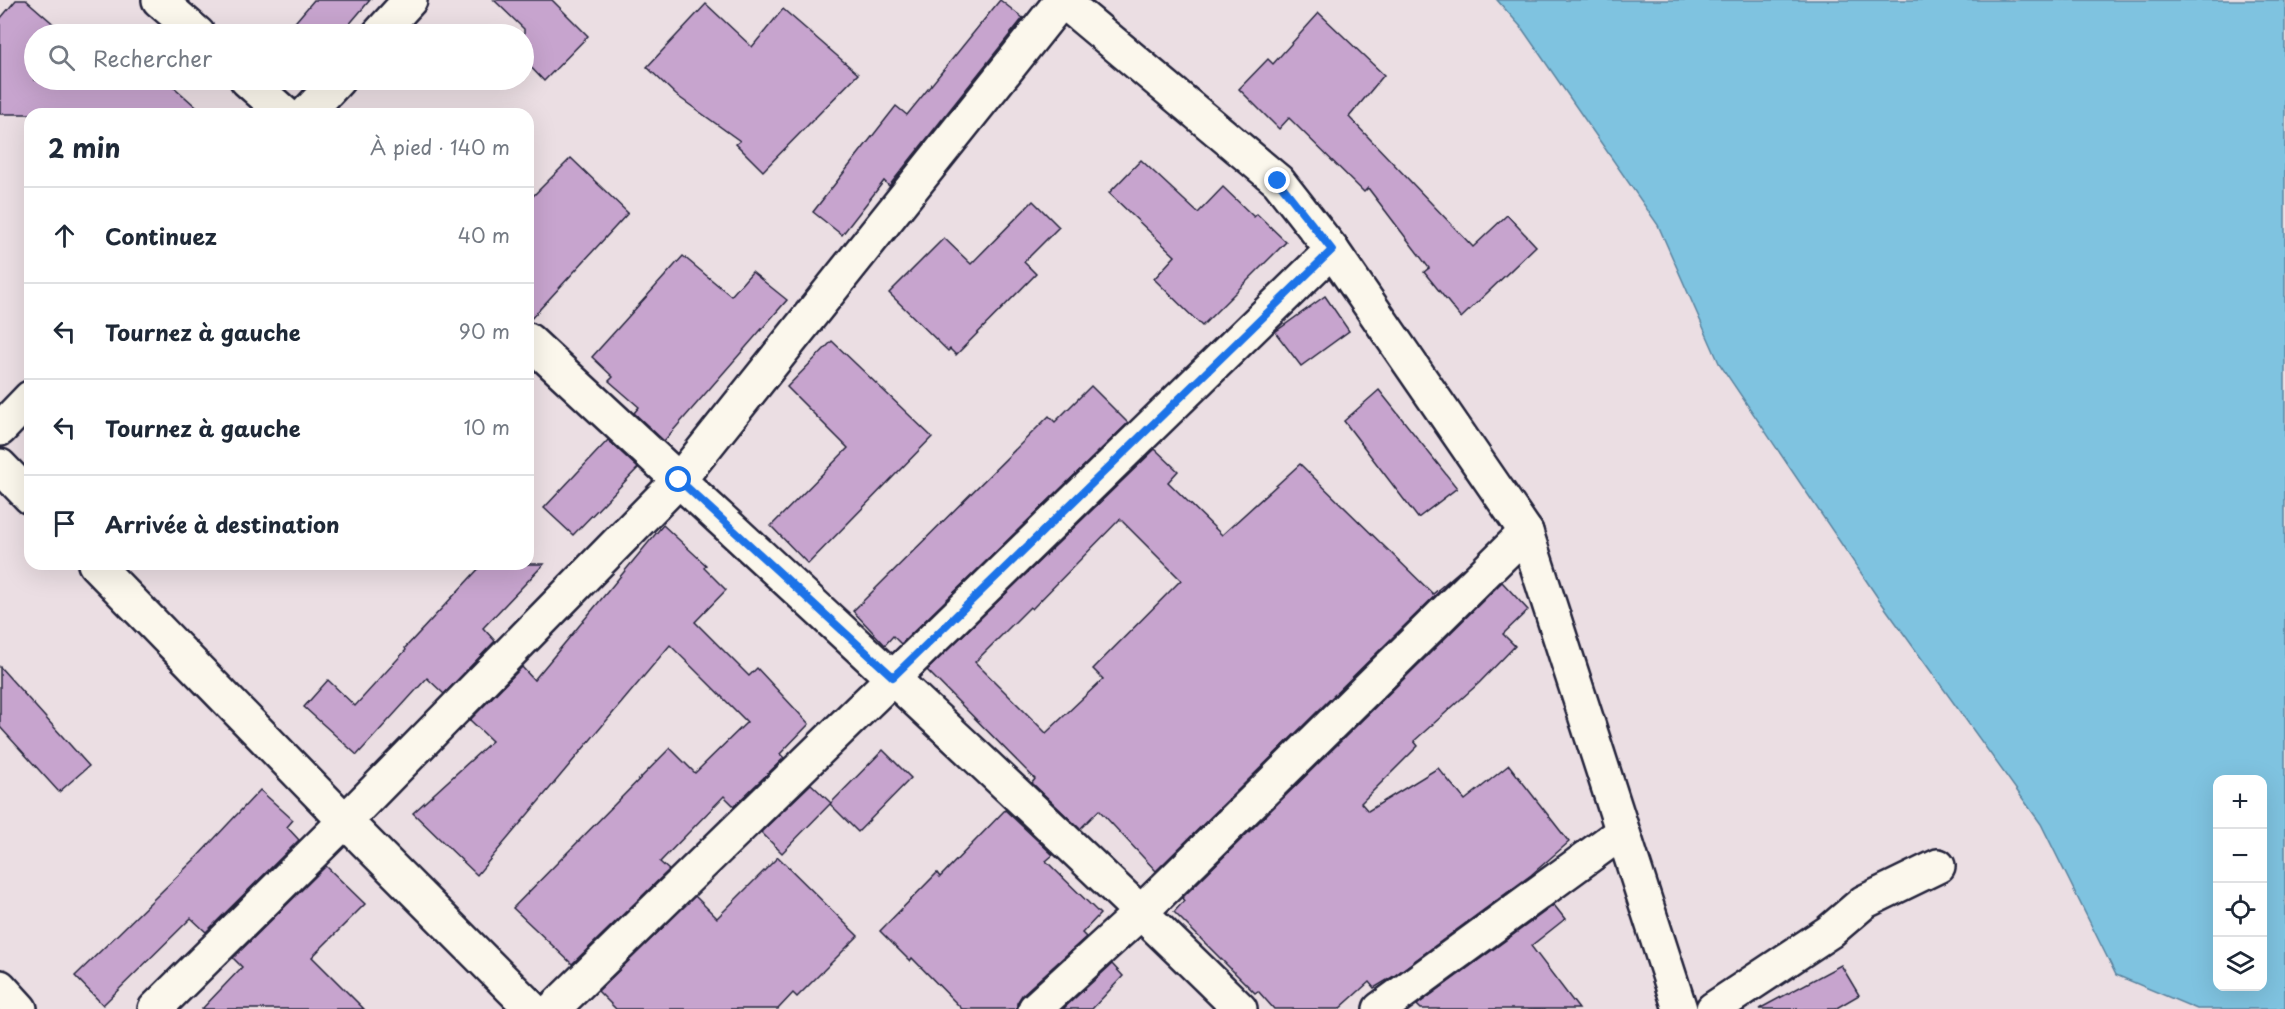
<!DOCTYPE html>
<html lang="fr">
<meta charset="utf-8">
<style>
body{margin:0;font-family:"Playpen Sans",sans-serif;background:#f2f2f3;color:#1f2937}
.controls{position:absolute;right:18px;bottom:18px;display:grid;overflow:hidden;border-radius:12px;box-shadow:0 6px 24px #0002}
.controls button{width:54px;height:54px;display:grid;place-items:center;padding:0;border:0;border-bottom:2px solid #e0e1e3;background:#fff;color:#1f2937;font:30px sans-serif}
.stop{position:absolute;width:18px;height:18px;margin:-14px;border:4px solid #1a73e8;border-radius:50%;background:#fff}
.stop.end{background:#1a73e8;border-color:#fff;box-shadow:0 2px 6px #0008}
.list{margin:0;padding:0;list-style:none}
h2{display:flex;justify-content:space-between;align-items:center;height:78px;margin:0;padding:0 24px;font-size:26px}
h2 small{font-size:20px;font-weight:400;color:#747a83}
.list li{display:grid;grid-template-columns:39px 1fr auto;gap:18px;align-items:center;box-sizing:border-box;height:96px;padding:0 24px;border-top:2px solid #e0e1e3}
.list b{display:block;font-size:22px;white-space:nowrap}
.list em{font-size:20px;font-style:normal;color:#747a83}
.icon{flex:none;width:33px;height:33px;fill:none;stroke:currentColor;stroke-width:2;stroke-linecap:round;stroke-linejoin:round}
.map{position:relative;flex:none;width:2285px;height:1009px;overflow:hidden}
.search{position:absolute;background:#fff;box-shadow:0 6px 24px #0002;left:24px;top:24px;width:510px;height:66px;display:flex;align-items:center;gap:15px;box-sizing:border-box;padding:0 21px;border-radius:33px;color:#747a83;font-size:22px}
.panel{position:absolute;background:#fff;box-shadow:0 6px 24px #0002;left:24px;top:108px;width:510px;height:462px;border-radius:18px}
.map>svg:first-child{display:block}
</style>
<div class="map">
<svg width="2285" height="1009" viewBox="0 0 2285 1009">
<rect width="100%" height="100%" fill="#ebdee3"/>
<filter id="ink" filterUnits="userSpaceOnUse"><feTurbulence type="fractalNoise" baseFrequency=".0167" numOctaves="2"/><feDisplacementMap in="SourceGraphic" scale="12" xChannelSelector="R" yChannelSelector="G"/><feConvolveMatrix kernelMatrix="1 2 1 2 8 2 1 2 1" color-interpolation-filters="sRGB"/></filter>
<g filter="url(#ink)">
<path fill="#7fc3e0" stroke="#5a839e" stroke-width="1.5" fill-rule="evenodd" d="M1497,0H2285V1009H2197L2116,975L2041,824L1878,598L1719,363L1658,225L1521,27ZM2218,780H2262V986H2218Z"/>
<g fill="#c7a4ce" stroke="#22223b" stroke-width="1.5" fill-rule="evenodd">
<path d="M16,0H26L65,34H34V80H166L204,114H0V19Z"/>
<path d="M314,0H370L341,34H285Z"/>
<path d="M494,0H552L588,36L544,81L524,60V29Z"/>
<path d="M1000,0L1023,18L889,186L884,181L842,235L813,212L896,106L907,115Z"/>
<path d="M706,4L752,47L783,9L858,74L763,171L736,144L740,141L676,95L647,67Z"/>
<path d="M1319,13L1384,75L1349,117L1473,247L1507,215L1536,246L1461,318L1424,272L1429,268L1368,188L1364,192L1289,118L1279,129L1239,89L1268,59L1273,64Z"/>
<path d="M571,158L628,213L528,322V201Z"/>
<path d="M1141,160L1198,213L1223,187L1254,217L1257,214L1286,242L1202,326L1154,279L1175,256L1109,193Z"/>
<path d="M1033,201L1059,227L1024,262L1036,274L956,355L950,349L948,351L889,293L944,238L971,264Z"/>
<path d="M683,256L731,296L752,272L787,300L664,441L634,413L639,407L609,381L613,377L592,357Z"/>
<path d="M1325,296L1349,331L1301,366L1275,332Z"/>
<path d="M832,341L932,437L808,564L771,526L848,448L787,387Z"/>
<path d="M1091,386L1128,423L901,644L893,636L885,645L853,611L1049,416L1055,422Z"/>
<path d="M1379,390L1457,488L1418,518L1344,421Z"/>
<path d="M608,440L638,468L573,535L544,508Z"/>
<path d="M1155,449L1178,471L1168,482L1222,535L1300,464L1433,594L1463,568L1156,871L1099,810L1080,829L1032,783L1035,779L927,670ZM1120,519L1181,580L1093,669L1103,679L1046,733L975,662L1030,607L1032,609Z"/>
<path d="M663,525L706,565L704,568L726,590L695,622L749,676L757,668L809,724L780,754L784,758L734,806L724,796L660,862L669,870L572,964L513,908L670,748L695,773L747,722L670,645L477,875L413,813L492,741L470,720L522,667L534,680Z"/>
<path d="M483,564H544L483,628L495,641L444,694L427,678L357,755L304,707L328,680L355,706L406,650L405,648Z"/>
<path d="M1502,582L1528,610L1503,634L1515,646L1479,683L1414,741L1418,746L1361,803L1368,811L1438,768L1465,800L1509,765L1569,842L1531,875L1394,976L1374,988L1369,982L1339,1009H1274L1258,991L1255,993L1174,912L1184,901L1182,898Z"/>
<path d="M0,667L89,766L59,792L0,727Z"/>
<path d="M883,750L911,778L858,832L830,804L782,853L761,832L811,784L831,803Z"/>
<path d="M260,790L293,820L287,827L299,840L206,932L191,918L103,1005L75,976L197,857Z"/>
<path d="M1005,810L1053,855L1046,861L1100,914L1082,933L1086,937L1022,995L1017,1003V1009H962L912,958L910,961L880,931L937,873L940,877Z"/>
<path d="M778,857L858,936L797,997L793,993L778,1009H616L598,991L695,896L717,918Z"/>
<path d="M326,866L365,904L312,957L364,1009H202L242,967L233,958Z"/>
<path d="M1554,905L1565,919L1531,946L1579,1009H1421L1417,1005Z"/>
<path d="M1112,964L1123,976L1092,1009H1063Z"/>
<path d="M1841,965L1859,995L1835,1009H1759Z"/>
</g>
<g fill="none" stroke-linecap="round" stroke-linejoin="round">
<g stroke="#22223b" stroke-width="38">
<g id="minor">
<path d="M159,0L198,34"/>
<path d="M1062,0L1278,181L1332,250L1526,532L1680,1009"/>
<path d="M379,34L410,0"/>
<path d="M247,80L285,114"/>
<path d="M306,114L338,80"/>
<path d="M528,340C766,562 1008,781 1240,1009"/>
<path d="M0,429L30,398"/>
<path d="M0,466L30,497"/>
<path d="M95,564L345,821L532,1009"/>
<path d="M0,987L20,1009"/>
<path d="M155,1009L345,821L679,480L1062,0"/>
<path d="M553,1009L1332,250"/>
<path d="M1035,1009L1141,912L1526,532"/>
<path d="M1380,1009L1622,832"/>
<path d="M1713,1009L1829,932L1864,902L1938,866"/>
</g>
</g>
<use href="#minor" stroke="#fbf7ec" stroke-width="33"/>
</g>
</g>
<g fill="none" stroke-linecap="round" stroke-linejoin="round" filter="url(#ink)">
<path stroke="#1a73e8" stroke-width="8" d="M679,480L893,677L1332,250L1278,181"/>
</g>
</svg>
<div class="controls">
<button>+</button>
<button>−</button>
<button><svg class="icon" aria-label="locate" viewBox="0 0 24 24"><circle cx="12" cy="12" r="6"/><path d="M12 2v4M12 18v4M2 12h4M18 12h4"/></svg></button>
<button><svg class="icon" aria-label="layers" viewBox="0 0 24 24"><path d="M12 4l9 5-9 5-9-5zM3 14l9 5 9-5"/></svg></button>
</div>
<div class="stop" style="left:679px;top:480px"></div>
<div class="stop end" style="left:1278px;top:181px"></div>
<div class="search"><svg class="icon" aria-label="search" viewBox="0 0 24 24"><circle cx="10" cy="10" r="6"/><path d="M15 15l6 6"/></svg>Rechercher</div>
<section class="panel">
<h2>2 min<small>À pied · 140 m</small></h2>
<ul class="list">
<li><svg class="icon" aria-label="ahead" viewBox="0 0 24 24"><path d="M12 20V5M6 11l6-6 6 6"/></svg><div><b>Continuez</b></div><em>40 m</em></li>
<li><svg class="icon" aria-label="left" viewBox="0 0 24 24"><path d="M17 20v-9H6M10 6l-5 5 5 5"/></svg><div><b>Tournez à gauche</b></div><em>90 m</em></li>
<li><svg class="icon" aria-label="left" viewBox="0 0 24 24"><path d="M17 20v-9H6M10 6l-5 5 5 5"/></svg><div><b>Tournez à gauche</b></div><em>10 m</em></li>
<li><svg class="icon" aria-label="arrive" viewBox="0 0 24 24"><path d="M6 21V4h12l-3 4 3 4H6"/></svg><div><b>Arrivée à destination</b></div></li>
</ul>
</section>
</div>
